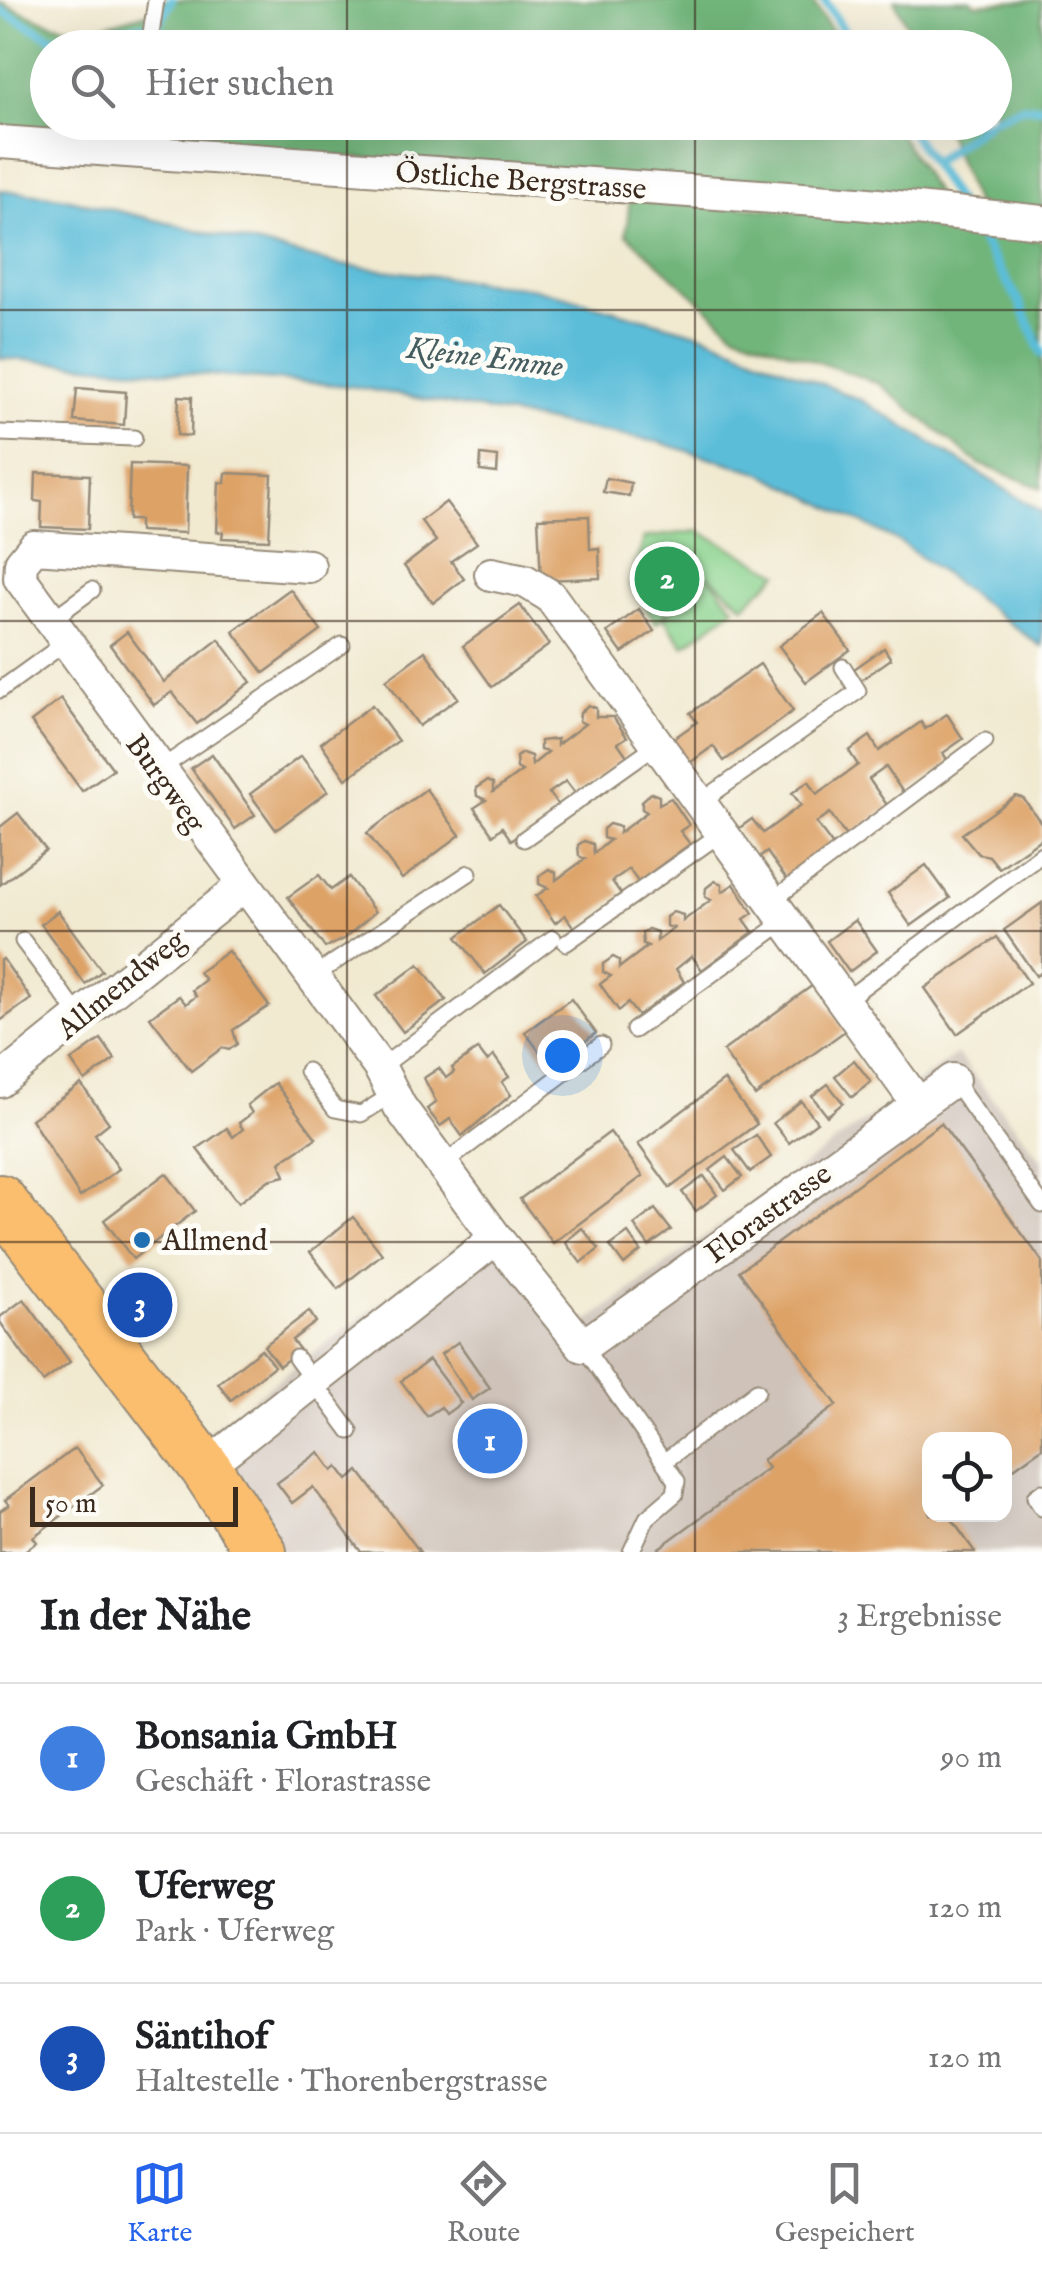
<!DOCTYPE html>
<html lang="de">
<meta charset="utf-8">
<style>
body{margin:0;font-family:"IM FELL English",serif;background:#f2f2f2;color:#202124}
.controls{position:absolute;right:30px;bottom:30px;display:grid;overflow:hidden;border-radius:20px;box-shadow:0 10px 40px #0002}
.controls button{width:90px;height:90px;display:grid;place-items:center;padding:0;border:0;border-bottom:2px solid #e0e0e0;background:#fff;color:#202124;font:50px sans-serif}
.scale{position:absolute;left:30px;bottom:25px;width:208px;box-sizing:border-box;padding-left:10px;border:5px solid #3b2a1e;border-top:0;font-size:28px;line-height:35px;white-space:nowrap;color:#3b2a1e;-webkit-text-stroke:8px #fdfcf7;paint-order:stroke}
.you{position:absolute;left:562px;top:1055px;width:35px;height:35px;margin:-25px;border:8px solid #fff;border-radius:50%;background:#1a73e8;box-shadow:0 0 0 15px #1a73e833}
.badge{display:grid;place-items:center;width:65px;height:65px;border-radius:50%;background:#2563eb;color:#fff;font-size:32px;font-weight:700}
.pin{position:absolute;translate:-50% -50%;border:5px solid #fff;box-shadow:0 2px 10px #0006}
.list{margin:0;padding:0;list-style:none}
h2{display:flex;justify-content:space-between;align-items:center;height:130px;margin:0;padding:0 40px;font-size:42px}
h2 small{font-size:32px;font-weight:400;color:#757577}
.list li{display:grid;grid-template-columns:65px 1fr auto;gap:30px;align-items:center;box-sizing:border-box;height:150px;padding:0 40px;border-top:2px solid #e0e0e0}
.list b{display:block;font-size:38px;white-space:nowrap}
.list p{margin:0;font-size:32px;white-space:nowrap;color:#757577}
.list em{font-size:32px;font-style:normal;color:#757577}
.icon{flex:none;width:55px;height:55px;fill:none;stroke:currentColor;stroke-width:2;stroke-linecap:round;stroke-linejoin:round}
.map{position:relative;flex:none;width:1042px;height:1552px;overflow:hidden}
.search{position:absolute;background:#fff;box-shadow:0 10px 40px #0002;left:30px;right:30px;top:30px;height:110px;display:flex;align-items:center;gap:25px;box-sizing:border-box;padding:0 35px;border-radius:55px;color:#757577;font-size:38px}
.sheet{height:580px;background:#fff}
nav{display:flex;justify-content:space-around;align-items:center;box-sizing:border-box;height:140px;border-top:2px solid #e0e0e0;background:#fff;font-size:28px;color:#757577}
nav a{display:grid;justify-items:center;gap:5px}
nav .on{color:#2563eb}
.map>svg:first-child{display:block}
</style>
<div class="map">
<svg width="1042" height="1552" viewBox="0 0 1042 1552">
<rect width="100%" height="100%" fill="#fdfcf7"/>
<filter id="ink" filterUnits="userSpaceOnUse"><feTurbulence type="fractalNoise" baseFrequency=".01" numOctaves="2"/><feDisplacementMap in="SourceGraphic" scale="20" xChannelSelector="R" yChannelSelector="G"/><feConvolveMatrix kernelMatrix="1 2 1 2 8 2 1 2 1" color-interpolation-filters="sRGB"/></filter>
<filter id="wash" filterUnits="userSpaceOnUse"><feTurbulence type="fractalNoise" baseFrequency=".0048" numOctaves="4" result="noise"/><feDisplacementMap in="SourceGraphic" scale="40" xChannelSelector="R" yChannelSelector="G"/><feGaussianBlur stdDeviation="2.25" result="paint"/><feColorMatrix in="noise" values="0 0 0 0 0 0 0 0 0 0 0 0 0 0 0 0 0 1.4 0 .05"/><feComposite in="paint" operator="in"/></filter>
<g filter="url(#wash)">
<rect width="100%" height="100%" fill="#f1ead1"/>
<path fill="#cec2b9" fill-rule="evenodd" d="M957,1054L1042,1160V1552H273L201,1437L476,1232L587,1322ZM930,1440H1004V1514H930Z"/>
<path fill="#8cd38f" stroke="#647e56" stroke-width="2.5" d="M699,531L779,573L744,606L706,573L735,608L684,646L664,618L686,595L656,623L630,585L644,538Z"/>
<g fill="#71b57a" stroke="#56704c" stroke-width="2.5">
<path d="M160,0H811L843,47L48,48V122L893,123L941,202L0,131V2C73,36 81,33 157,10Z"/>
<path d="M894,0H972L974,4L1042,0V211L976,207L943,123L994,122V48L918,47Z"/>
<path d="M630,197L958,225L1042,241V488L979,464L878,383L734,332L626,234Z"/>
</g>
<path fill="#5bbdd9" stroke="#4b747c" stroke-width="2.5" d="M0,190L61,197L341,265L534,288L705,335L863,401L1042,512V647L900,542L759,472L658,442L350,386L0,358Z"/>
<g fill="none" stroke-linecap="round" stroke-linejoin="round">
<g stroke="#5bbdd9" stroke-width="9">
<path d="M824,0L855,48"/>
<path d="M0,10L54,39L146,26"/>
<path d="M161,21L171,0"/>
<path d="M994,118L1023,107H1042"/>
<path d="M905,122L958,204"/>
<path d="M932,163L988,122"/>
<path d="M969,221L1019,301L1042,353"/>
</g>
</g>
<g id="blocks">
<g fill="#dda266">
<path d="M77,388L126,392L124,425L74,421Z"/>
<path d="M179,396L192,397L191,436L177,435Z"/>
<path d="M481,455L498,457L497,473L480,471Z"/>
<path d="M130,464L187,466L185,533L139,531V520H128Z"/>
<path d="M36,473L90,475L88,529L41,527L42,502L35,501Z"/>
<path d="M226,473L272,475L269,540L222,538L223,532H217L219,482L225,483Z"/>
<path d="M606,478L631,483L629,496L603,492Z"/>
<path d="M446,502L477,543L451,561L464,579L433,603L404,566L436,541L421,521Z"/>
<path d="M589,516L590,549L599,548L600,578L541,580L538,518Z"/>
<path d="M290,589L321,631L264,673L233,631Z"/>
<path d="M520,605L549,645L492,687L463,646Z"/>
<path d="M639,609L654,631L622,653L607,632Z"/>
<path d="M823,613L850,650L806,682L779,646Z"/>
<path d="M127,632L164,682L219,639L251,682L197,724L172,692L154,705L110,645Z"/>
<path d="M884,648L891,659L861,680L854,669Z"/>
<path d="M425,651L458,698L419,726L386,680Z"/>
<path d="M760,664L793,711L724,761L713,746L687,765L670,741L697,722L690,713Z"/>
<path d="M61,699L113,769L82,791L31,722Z"/>
<path d="M372,705L398,741L346,779L321,743Z"/>
<path d="M588,705L596,708V717H613L627,737L618,743L627,756L576,794L566,781L559,786L549,793L559,806L511,840L502,827L493,835L474,808L486,800L477,796L476,788L487,781L493,784V792L522,771L517,768L516,757L522,753L531,756L532,765L548,752L540,750V741L557,739V745L585,724L579,721L580,713Z"/>
<path d="M947,714L963,739L943,753L949,763L904,794L886,767L879,772L869,779L889,808L847,838L830,813L816,823L833,846L787,880L767,852L759,858L738,829L752,819L763,833L801,805L792,793L800,787L809,781L817,794L858,765L849,751L870,736L879,751L921,722L925,729Z"/>
<path d="M212,754L255,815L235,829L191,768Z"/>
<path d="M301,756L328,791L276,830L250,794Z"/>
<path d="M426,789L460,835L402,879L367,833Z"/>
<path d="M651,793L659,796V804L671,798L689,825L680,831L690,844L638,882L629,869L622,874L612,881L621,894L574,928L565,915L555,923L536,896L548,888L539,884V876L549,869L556,872V880L585,859L579,856L578,845L584,841L593,844L594,853L610,840L603,838V829L609,824L620,827L619,833L647,812L642,809V801Z"/>
<path d="M1016,796L1023,798L1042,824V838L999,868L989,856L979,854L962,834Z"/>
<path d="M18,813L46,850L0,885V827Z"/>
<path d="M926,865L950,898L911,926L888,893Z"/>
<path d="M319,875L331,890L349,877L375,912L344,939L325,948L288,897Z"/>
<path d="M715,881L722,884V892L734,884L753,913L744,919L753,932L702,970L692,956L676,969L684,982L638,1016L628,1003L619,1011L600,984L611,976L603,972V964L613,957L619,960V968L648,946L643,944L642,933L648,929L657,932V941L665,935L674,928L666,926V917L673,912L683,915V921L711,900L705,897L706,888Z"/>
<path d="M1042,903V972L1036,976L1004,930Z"/>
<path d="M499,905L527,942L485,974L457,937Z"/>
<path d="M58,911L102,971L85,984L41,924Z"/>
<path d="M855,920L877,951L849,972L827,941Z"/>
<path d="M997,937L1029,983L957,1034L925,988Z"/>
<path d="M228,951L269,1006L233,1030L237,1044L229,1050L222,1048L191,1071L150,1017L179,996L186,1004L196,996L192,990L205,980L199,972Z"/>
<path d="M3,959L31,999L0,1021V961Z"/>
<path d="M419,964L446,1000L403,1032L376,996Z"/>
<path d="M813,985L845,1031L755,1096L723,1051Z"/>
<path d="M571,999L596,1033L551,1067L525,1032Z"/>
<path d="M101,1039L115,1059L85,1081L71,1061Z"/>
<path d="M478,1049L487,1061L494,1056L509,1077L502,1082L511,1095L462,1136L450,1119L440,1126L427,1109L436,1102L424,1078L439,1068L446,1078L454,1072L452,1068Z"/>
<path d="M854,1060L871,1082L852,1097L835,1076Z"/>
<path d="M724,1080L757,1124L670,1188L638,1144Z"/>
<path d="M275,1083L316,1138L280,1162L285,1176L269,1180L238,1203L197,1149L227,1128L233,1137L243,1129L239,1123L252,1113L247,1105Z"/>
<path d="M81,1084L109,1123L95,1134L119,1169L80,1197L31,1119Z"/>
<path d="M828,1084L843,1103L827,1116L812,1096Z"/>
<path d="M801,1101L817,1122L789,1143L773,1123Z"/>
<path d="M941,1123L1042,1261V1448L1004,1475V1440H930V1514H948L975,1552H662L659,1548L768,1468L762,1460L837,1405L739,1271Z"/>
<path d="M610,1132L643,1176L553,1243L520,1199Z"/>
<path d="M756,1135L771,1157L750,1172L734,1150Z"/>
<path d="M727,1157L742,1177L725,1190L710,1170Z"/>
<path d="M166,1173L195,1211L133,1259L104,1220Z"/>
<path d="M704,1176L717,1195L696,1211L682,1192Z"/>
<path d="M655,1209L671,1230L649,1246L634,1225Z"/>
<path d="M353,1217L382,1254L338,1289L310,1252Z"/>
<path d="M582,1228L599,1249L581,1263L565,1242Z"/>
<path d="M628,1233L641,1251L624,1265L610,1246Z"/>
<path d="M24,1299L70,1362L43,1382L0,1322V1317Z"/>
<path d="M309,1311L316,1322L292,1340L300,1350L279,1366L264,1346Z"/>
<path d="M458,1342L490,1388L472,1400L441,1354Z"/>
<path d="M261,1349L274,1366L231,1400L218,1383Z"/>
<path d="M429,1360L461,1403L446,1414L441,1407L427,1416L401,1381Z"/>
<path d="M75,1448L103,1485L33,1537L37,1542L23,1552H0V1511L9,1505L5,1500Z"/>
<path d="M319,1452L333,1471L338,1467L348,1480L359,1471L420,1552H361L313,1487L292,1503L277,1483Z"/>
</g>
</g>
</g>
<g filter="url(#ink)">
<use href="#blocks" fill-opacity="0" stroke="#968a78" stroke-width="2.5"/>
<g fill="none" stroke-linecap="round" stroke-linejoin="round">
<g stroke="#968a78" stroke-width="19">
<g id="service">
<path d="M149,48L156,0"/>
<path d="M141,153L143,122"/>
<path d="M0,433L134,438"/>
<path d="M51,620L92,590"/>
<path d="M0,690L65,643"/>
<path d="M157,771L342,645"/>
<path d="M698,804L858,691L843,667"/>
<path d="M524,839L656,745"/>
<path d="M769,903L985,741"/>
<path d="M23,941L80,1017"/>
<path d="M566,943L720,834"/>
<path d="M312,977L469,873"/>
<path d="M844,1001L1042,854"/>
<path d="M634,1030L784,922"/>
<path d="M380,1068L553,938"/>
<path d="M307,1071L335,1109L361,1114L393,1094"/>
<path d="M953,1080L1042,1205"/>
<path d="M444,1164L601,1045"/>
<path d="M583,1346L677,1481L675,1494L647,1518L631,1552"/>
<path d="M296,1358L350,1431"/>
<path d="M665,1461L757,1391"/>
<path d="M1042,1492L1035,1497L1042,1508"/>
</g>
</g>
<g stroke="#968a78" stroke-width="36">
<g id="minor">
<path d="M0,142L858,203L1042,222"/>
<path d="M309,566L34,547L21,563L20,578L380,1068L400,1107L496,1238L583,1346L953,1080"/>
<path d="M491,574L525,581L550,596L918,1104"/>
<path d="M0,1081L243,886"/>
<path d="M205,1467L496,1238"/>
</g>
</g>
<g stroke="#968a78" stroke-width="54">
<path id="primary" d="M0,1200L205,1467L261,1552"/>
</g>
<use href="#service" stroke="#fff" stroke-width="15"/>
<use href="#minor" stroke="#fff" stroke-width="32"/>
<use href="#primary" stroke="#fbbe6e" stroke-width="50"/>
</g>
</g>
<path fill="none" stroke="#3b2a1e" stroke-width="2.5" stroke-opacity="0.55" d="M347,0V48M695,0V48M347,122V1552M695,122V1552M0,310H1042M0,621H1042M0,931H1042M0,1242H1042"/>
<circle fill="#1f6fb2" stroke="#fdfcf7" stroke-width="4" cx="142" cy="1240" r="10"/>
<g text-anchor="middle" stroke-width="10" stroke-linejoin="round" paint-order="stroke">
<g font-size="30" fill="#3b2a1e" stroke="#fdfcf7">
<text transform="translate(521 180) rotate(4)" y="10">Östliche Bergstrasse</text>
<text transform="translate(166 783) rotate(54)" y="10">Burgweg</text>
<text transform="translate(121 984) rotate(-39)" y="10">Allmendweg</text>
<text transform="translate(768 1213) rotate(-36)" y="10">Florastrasse</text>
</g>
<g font-size="30" fill="#3b2a1e" stroke="#fdfcf7" text-anchor="start">
<text x="162" y="1250">Allmend</text>
</g>
<g font-size="32" font-style="italic" fill="#465d5f" stroke="#fdfcf7">
<text transform="translate(485 356) rotate(7)" y="11">Kleine Emme</text>
</g>
</g>
</svg>
<div class="controls">
<button><svg class="icon" aria-label="locate" viewBox="0 0 24 24"><circle cx="12" cy="12" r="6"/><path d="M12 2v4M12 18v4M2 12h4M18 12h4"/></svg></button>
</div>
<div class="scale">50 m</div>
<div class="you"></div>
<div class="pin badge" style="left:490px;top:1441px;background:#3f7fe0">1</div>
<div class="pin badge" style="left:667px;top:579px;background:#2e9e5b">2</div>
<div class="pin badge" style="left:140px;top:1305px;background:#1a4fb4">3</div>
<div class="search"><svg class="icon" aria-label="search" viewBox="0 0 24 24"><circle cx="10" cy="10" r="6"/><path d="M15 15l6 6"/></svg>Hier suchen</div>
</div>
<section class="sheet">
<h2>In der Nähe<small>3 Ergebnisse</small></h2>
<ul class="list">
<li><span class="badge" style="background:#3f7fe0">1</span><div><b>Bonsania GmbH</b><p>Geschäft · Florastrasse</p></div><em>90 m</em></li>
<li><span class="badge" style="background:#2e9e5b">2</span><div><b>Uferweg</b><p>Park · Uferweg</p></div><em>120 m</em></li>
<li><span class="badge" style="background:#1a4fb4">3</span><div><b>Säntihof</b><p>Haltestelle · Thorenbergstrasse</p></div><em>120 m</em></li>
</ul>
</section>
<nav>
<a class="on"><svg class="icon" aria-label="map" viewBox="0 0 24 24"><path d="M3 6l6-2 6 2 6-2v14l-6 2-6-2-6 2zM9 4v14M15 6v14"/></svg>Karte</a>
<a><svg class="icon" aria-label="directions" viewBox="0 0 24 24"><path d="M12 3l9 9-9 9-9-9zM9 14v-3h6M13 9l2 2-2 2"/></svg>Route</a>
<a><svg class="icon" aria-label="saved" viewBox="0 0 24 24"><path d="M7 4h10v16l-5-4-5 4z"/></svg>Gespeichert</a>
</nav>
